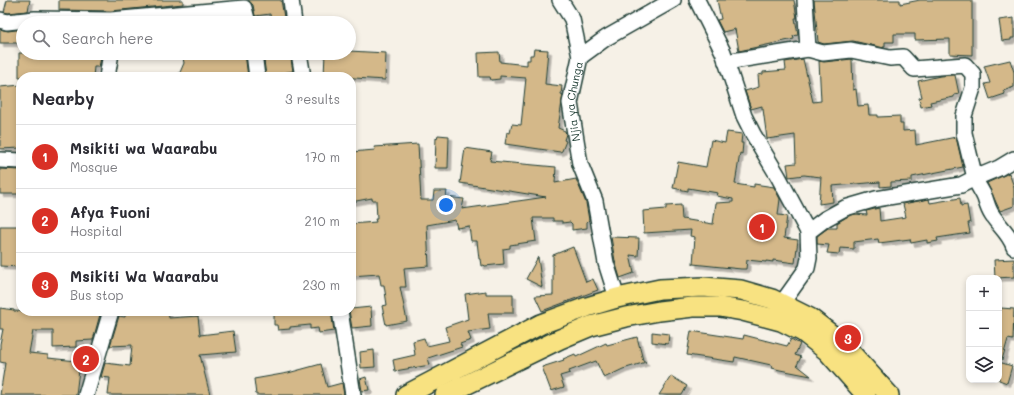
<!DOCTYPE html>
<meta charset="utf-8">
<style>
body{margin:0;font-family:Mali,sans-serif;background:#f2f2f3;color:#2b2b33}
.controls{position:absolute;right:12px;bottom:12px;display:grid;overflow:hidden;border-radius:8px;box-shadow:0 2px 6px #0003}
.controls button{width:36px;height:36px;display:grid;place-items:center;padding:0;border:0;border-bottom:1px solid #e1e1e2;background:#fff;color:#2b2b33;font:20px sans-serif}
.you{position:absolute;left:446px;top:205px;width:14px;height:14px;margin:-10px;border:3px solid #fff;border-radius:50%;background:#1a73e8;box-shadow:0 0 0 6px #1a73e833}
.badge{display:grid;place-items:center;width:26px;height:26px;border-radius:50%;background:#d93025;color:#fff;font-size:13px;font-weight:700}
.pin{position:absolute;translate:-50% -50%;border:2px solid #fff;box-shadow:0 1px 4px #0006}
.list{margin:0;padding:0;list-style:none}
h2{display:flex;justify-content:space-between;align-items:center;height:52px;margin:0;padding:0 16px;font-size:17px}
h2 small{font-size:13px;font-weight:400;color:#7c7c81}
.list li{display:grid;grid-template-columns:26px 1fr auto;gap:12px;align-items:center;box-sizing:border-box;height:64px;padding:0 16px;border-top:1px solid #e1e1e2}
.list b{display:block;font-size:15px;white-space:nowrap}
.list p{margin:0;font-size:13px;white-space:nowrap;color:#7c7c81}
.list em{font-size:13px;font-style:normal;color:#7c7c81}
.icon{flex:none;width:22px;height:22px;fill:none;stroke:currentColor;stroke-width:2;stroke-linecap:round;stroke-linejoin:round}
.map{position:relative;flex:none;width:1014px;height:395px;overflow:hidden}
.search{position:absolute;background:#fff;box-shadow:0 2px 6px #0003;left:16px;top:16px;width:340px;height:44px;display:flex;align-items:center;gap:10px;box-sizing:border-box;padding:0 14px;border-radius:22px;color:#7c7c81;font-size:15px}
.panel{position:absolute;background:#fff;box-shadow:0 2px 6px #0003;left:16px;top:72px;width:340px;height:244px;border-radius:16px}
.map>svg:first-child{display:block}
</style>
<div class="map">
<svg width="1014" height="395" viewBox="0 0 1014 395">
<defs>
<filter id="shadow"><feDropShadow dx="3.5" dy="3.5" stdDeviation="0" flood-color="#0004"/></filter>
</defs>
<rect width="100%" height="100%" fill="#f6f1e7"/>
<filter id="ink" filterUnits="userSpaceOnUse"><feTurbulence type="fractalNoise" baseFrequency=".025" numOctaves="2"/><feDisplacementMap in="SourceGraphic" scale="8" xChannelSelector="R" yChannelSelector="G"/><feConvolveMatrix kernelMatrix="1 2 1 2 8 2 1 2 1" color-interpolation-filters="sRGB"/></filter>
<g filter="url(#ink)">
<g fill="#d4b889" stroke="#1f3d34" filter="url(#shadow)">
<path d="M7,0H30L28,11L8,13L4,12Z"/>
<path d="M59,0H183V4L111,11L59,10Z"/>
<path d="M248,0H281L285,23H271L270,14L255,16L253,5Z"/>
<path d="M717,0H794L797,18H795L798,35L793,36L794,39L739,51L735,29L723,32L717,20L721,19Z"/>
<path d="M814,0H900V4L920,0H972V55L950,54V39L915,40V34H894V42H885V46H884V48L853,41L824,44L818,42Z"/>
<path d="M237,18L239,23H178Z"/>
<path d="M1014,18V38H1011V40L1002,41L999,20Z"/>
<path d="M0,29L8,31L23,29V43H0Z"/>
<path d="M534,49L548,50L545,84L562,86L561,94L563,95L558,128L565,131L566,134L564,140L566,141L562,151L560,152L505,144L507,132L510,133L512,124L521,125L526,78L500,76V79L491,80L490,77H479L478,53L499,52L500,62L527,65V60H530V55H533Z"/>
<path d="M349,51L386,53L385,80L324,76L325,53H349Z"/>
<path d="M19,53H102L99,67H94L93,77H19Z"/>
<path d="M182,53H245L248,77H178L184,63Z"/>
<path d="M263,53H290L293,71L266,76Z"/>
<path d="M803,59L813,102L821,101L819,61L824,62L852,59L853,90L856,89L858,106L868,105L869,115H878V117L900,116V124H903V131L915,130L916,145L956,137L963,167L912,177V181L891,182V186L880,187V182L832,186L833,202L819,204L821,177L804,175L789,177L787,164L796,163L795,135L767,139L763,109H762V106L751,109L745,91L759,87L758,75L763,74V72L786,70L785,62Z"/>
<path d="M1010,60L1014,72V87L1003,91L1005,94L990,99L985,84L990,83L984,66Z"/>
<path d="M955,75L959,94L954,95V97L930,102L931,105L921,107L919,98L922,97L918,81L940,76Z"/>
<path d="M21,85V148L0,149V87Z"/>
<path d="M727,132L742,134L741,143H743L742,154L740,153L735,184L754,187V184L774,187L780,199L778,215L787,216L784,238L798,240L795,263L773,260V262L766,261V262L747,260L746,269H741L693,264L695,237L690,236L691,230L644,233L643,211L666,209V206L681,205L682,219L713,224L716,203L733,202V199L717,196L718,193L688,188V191L673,188L678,162L706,167L711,140L725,143Z"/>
<path d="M438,135L449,136L448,168H435L436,137L437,138Z"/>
<path d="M418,144L421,200H433L434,191H447L446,197L464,199L462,209L546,197L460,183L465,148L492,152L490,161L556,167L555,183L576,179L586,203L589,220L587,222V228L572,230V224L570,222L562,223V221H553V218H533L536,241L510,245V248L503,249L504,264L485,266L484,265L481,266L480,259H479L477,241H471L469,226L457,228L455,220L427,225L429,266L404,268L406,287H400L407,321L386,325L382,306L387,305L384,285H381L379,274L351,276V224L376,222L375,219H377L376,200H372V198L351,202V152L375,150L374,147Z"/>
<path d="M0,169L21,170V194H0Z"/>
<path d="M1009,173L1014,187V206L1000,211L987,183Z"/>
<path d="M960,198L961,206L967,205L970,223H968L970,233L937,238L938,241L927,243V240L911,243L910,239L879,243L878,239L854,242V249L840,248L839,254L827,253L829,245L817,244V236L828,228H837V223L848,216L855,214L867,215L866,211L879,208L880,221L906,217L903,204L929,199L930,203Z"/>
<path d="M0,226H19V257H21V267L0,266Z"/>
<path d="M611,237L639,238L638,256L630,255L634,273L620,278L615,261Z"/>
<path d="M573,247L586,282L593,279L598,290L542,311L535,296L553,295V255Z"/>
<path d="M538,257L542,287L526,279Z"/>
<path d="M1014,259V277L995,278L994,260Z"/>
<path d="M486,291V294H513V313H488L490,329L468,332L471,340L460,344L462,347L428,358L430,365L395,371L393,360L415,355L413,341L424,338L427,346L449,341L445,327L468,319L465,294Z"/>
<path d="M371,307L372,326L352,328L349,311H351V309Z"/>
<path d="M0,308L14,310V311L52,313V311H101L93,340L76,341V347L53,348V331H33L29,353L48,355V358L77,361V370H79L76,395H0L5,363L0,362V344L3,329H0Z"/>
<path d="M1001,308L1014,309L1013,340L1008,339L1002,360H999V328Z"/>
<path d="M125,311H168L169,318L198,316L200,335L233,331L236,352L200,355L210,395H108L110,378L101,377L105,363L130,366L132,345L110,346L119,316L125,317Z"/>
<path d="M274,311H331L334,331L319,333L318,328L310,329V325L290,327V329L278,330L277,325H274Z"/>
<path d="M691,331L743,339L744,335L787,346L791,339L800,344L795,355L801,357L797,365L811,376L780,370L772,368L773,366L771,365L735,357L734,362L687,355Z"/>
<path d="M652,332L669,334L668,344L652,342Z"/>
<path d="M637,337L643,360L646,362L623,369L604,378L596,361L569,371L570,373L560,376L564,387L551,391L542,367L564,360L563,359L575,354L576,357L606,343L607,345Z"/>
<path d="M374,350L375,367L361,368L360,352Z"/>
<path d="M999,362L1012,366L1007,383L999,380Z"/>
<path d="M321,364L327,387L342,383L344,395H256L254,379L288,373Z"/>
<path d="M671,376L687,386L682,395H659Z"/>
<path d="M366,377L369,390L362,391L360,379Z"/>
</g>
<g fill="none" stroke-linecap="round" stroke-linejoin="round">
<g stroke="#1f3d34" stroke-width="18">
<g id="minor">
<path d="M291,0L294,23"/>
<path d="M560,0L572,19L580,57"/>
<path d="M697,0L723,52L744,116L753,134L778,176L808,232"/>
<path d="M0,20L7,22L35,19L111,20L244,8L248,23"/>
<path d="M808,49L823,53L851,50L890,58L903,57L914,69L965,65L973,74V88L964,116V133L975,178C977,185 982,191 985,198C987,204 988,209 992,215C999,226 1010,234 1014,247"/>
<path d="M254,53L257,77"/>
<path d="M299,53L303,77"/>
<path d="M726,62L808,49L805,0"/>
<path d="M107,77L111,53"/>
<path d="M0,160L21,161"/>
<path id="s1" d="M617,298L606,263L595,201L580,164L570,103L580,57L606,38L673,0"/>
<path d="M782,303L807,268L809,258L808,232L825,219L845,208L876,199L961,185L975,178L999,168L1014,159"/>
<path d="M340,311L353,395"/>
<path d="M86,395L111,311"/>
</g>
</g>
<g stroke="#1f3d34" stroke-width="22">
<g id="major">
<path d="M406,395L541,324L587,307L617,298L660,289L703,287L741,290L772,299L810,318L841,342L889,395"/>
<path d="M445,395L560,339L591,326L626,317L659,311L693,307H720L743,311L781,321L803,332L827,351L866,395"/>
</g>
</g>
<use href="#minor" stroke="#fff" stroke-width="15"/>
<use href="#major" stroke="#f8e281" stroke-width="19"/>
</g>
</g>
<g text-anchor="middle" stroke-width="4" stroke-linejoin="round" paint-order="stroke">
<g font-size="11" fill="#1f3d34" stroke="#fff">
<text dy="4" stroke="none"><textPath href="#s1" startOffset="203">Njia ya Chunga</textPath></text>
</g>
</g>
</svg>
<div class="controls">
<button>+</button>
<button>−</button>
<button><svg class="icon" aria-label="layers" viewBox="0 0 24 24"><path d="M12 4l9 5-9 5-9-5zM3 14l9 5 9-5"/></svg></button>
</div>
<div class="you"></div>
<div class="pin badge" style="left:762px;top:227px">1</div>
<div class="pin badge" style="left:86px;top:359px">2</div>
<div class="pin badge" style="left:848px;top:338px">3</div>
<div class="search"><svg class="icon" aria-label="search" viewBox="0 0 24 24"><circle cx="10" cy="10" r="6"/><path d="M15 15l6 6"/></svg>Search here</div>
<section class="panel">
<h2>Nearby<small>3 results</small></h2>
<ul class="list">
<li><span class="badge">1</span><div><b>Msikiti wa Waarabu</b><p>Mosque</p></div><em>170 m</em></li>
<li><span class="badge">2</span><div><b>Afya Fuoni</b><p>Hospital</p></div><em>210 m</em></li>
<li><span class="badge">3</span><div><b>Msikiti Wa Waarabu</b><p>Bus stop</p></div><em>230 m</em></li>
</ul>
</section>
</div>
